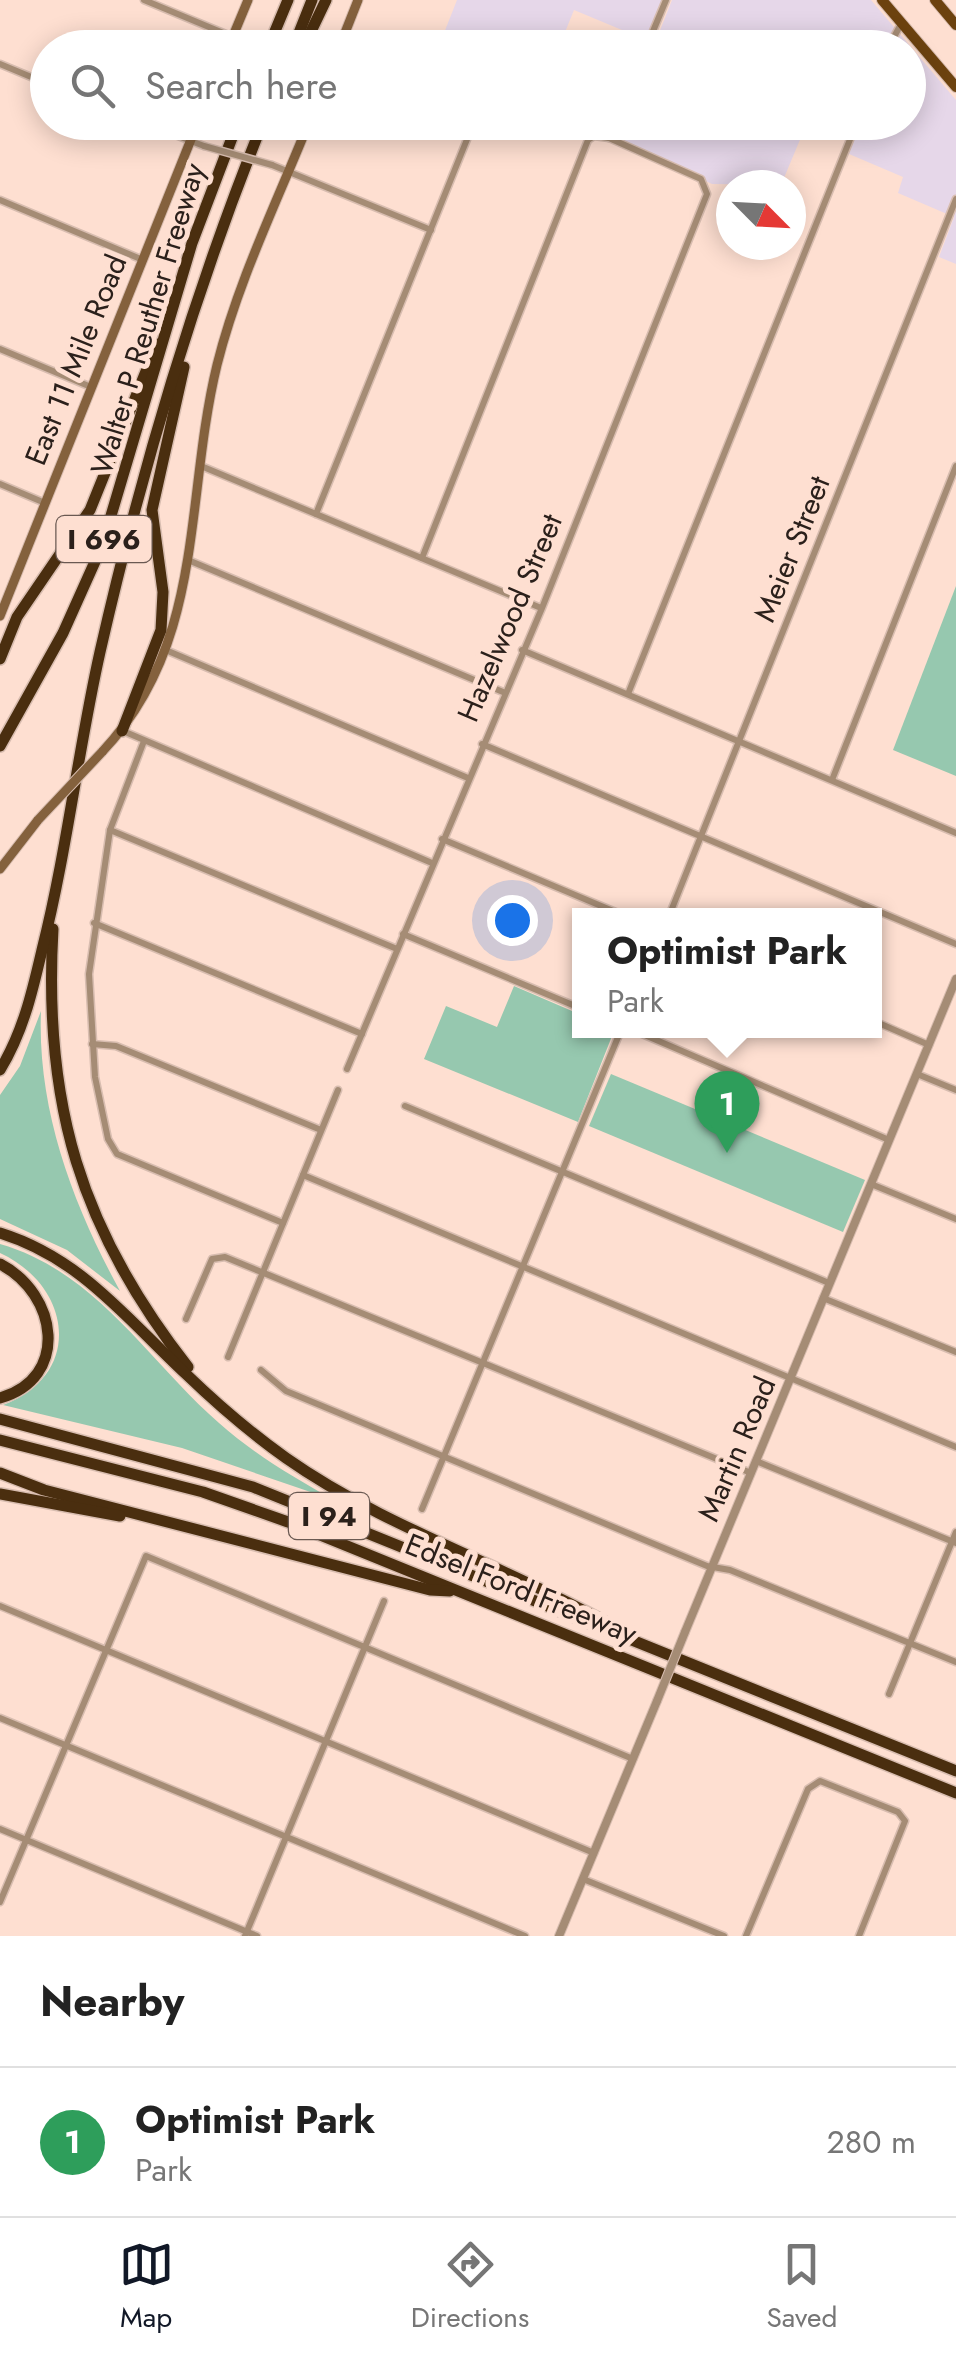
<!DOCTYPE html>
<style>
body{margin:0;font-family:Jost,sans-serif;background:#f6f6f6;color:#222}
.compass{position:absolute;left:716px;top:170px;width:90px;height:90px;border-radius:50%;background:#fff;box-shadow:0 5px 25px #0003;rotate:114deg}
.you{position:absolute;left:512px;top:920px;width:35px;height:35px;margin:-25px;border:8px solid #fff;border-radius:50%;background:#1a73e8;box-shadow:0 0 0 15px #1a73e833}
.badge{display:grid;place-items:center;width:65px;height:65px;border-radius:50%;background:#111827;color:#fff;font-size:32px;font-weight:700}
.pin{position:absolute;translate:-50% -82px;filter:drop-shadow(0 2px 5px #0008)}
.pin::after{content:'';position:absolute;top:52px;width:35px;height:30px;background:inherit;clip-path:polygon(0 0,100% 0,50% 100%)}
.popup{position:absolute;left:572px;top:908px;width:310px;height:130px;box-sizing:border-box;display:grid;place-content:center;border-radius:0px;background:#fff;filter:drop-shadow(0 2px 8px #0005);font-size:32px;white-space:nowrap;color:#767676}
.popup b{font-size:38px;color:#222}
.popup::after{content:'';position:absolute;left:50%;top:100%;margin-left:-20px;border:20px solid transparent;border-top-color:#fff}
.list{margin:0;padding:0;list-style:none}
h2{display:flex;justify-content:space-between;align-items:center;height:130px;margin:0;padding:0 40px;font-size:42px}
h2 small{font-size:32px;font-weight:400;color:#767676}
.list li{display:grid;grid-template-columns:65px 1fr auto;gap:30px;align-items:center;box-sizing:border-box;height:150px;padding:0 40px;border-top:2px solid #e0e0e0}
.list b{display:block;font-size:38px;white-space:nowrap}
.list p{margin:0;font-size:32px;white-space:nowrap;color:#767676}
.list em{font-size:32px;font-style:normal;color:#767676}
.icon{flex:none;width:55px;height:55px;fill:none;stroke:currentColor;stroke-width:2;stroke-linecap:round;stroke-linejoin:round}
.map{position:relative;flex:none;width:956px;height:1936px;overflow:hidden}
.search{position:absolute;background:#fff;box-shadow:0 5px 25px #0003;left:30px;right:30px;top:30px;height:110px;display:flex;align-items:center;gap:25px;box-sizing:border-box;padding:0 35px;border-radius:55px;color:#767676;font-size:38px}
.sheet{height:280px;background:#fff}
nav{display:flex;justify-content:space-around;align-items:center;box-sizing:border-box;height:140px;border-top:2px solid #e0e0e0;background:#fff;font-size:28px;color:#767676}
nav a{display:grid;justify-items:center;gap:5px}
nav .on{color:#111827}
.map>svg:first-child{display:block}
</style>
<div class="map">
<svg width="956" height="1936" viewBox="0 0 956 1936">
<rect width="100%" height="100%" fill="#fedfd1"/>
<g fill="#e6d7e9">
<path d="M457,0H663L646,40L574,10L559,47H479L444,33Z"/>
<path d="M672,0H871L956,100V264L939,257L954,217L898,193L903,177L849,154L861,123L908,122V48L884,47L845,31L838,47L653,48Z"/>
<path d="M622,123H807L781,185L712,184L617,139Z"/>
</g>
<g fill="#96c8af">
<path d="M956,586V776L893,750Z"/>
<path d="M514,986L579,1014L580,1030L614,1031L578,1122L424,1059L446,1006L497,1027Z"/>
<path d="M41,1011C37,1110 73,1205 120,1291L67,1250L0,1219V1095L20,1066Z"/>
<path d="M611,1074L865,1180L843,1232L589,1126Z"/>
<path d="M0,1244C97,1272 147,1360 219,1423C254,1454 293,1477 334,1500L182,1448L3,1405C84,1375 72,1286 0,1253Z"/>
</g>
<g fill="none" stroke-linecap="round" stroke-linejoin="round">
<g stroke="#d8bdb0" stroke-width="9">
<g id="minor">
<path d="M144,0L233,37"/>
<path d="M646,48L666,0"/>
<path d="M888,48L901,24"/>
<path d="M0,64L48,84"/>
<path d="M142,122L204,146"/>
<path d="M609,138L615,122"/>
<path d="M272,165L431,230"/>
<path d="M0,200L143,260"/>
<path d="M0,349L91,387"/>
<path d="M201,466L541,608"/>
<path d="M0,484L45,503"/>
<path d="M316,514L474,122"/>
<path d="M188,560L503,692"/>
<path d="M522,650L956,833"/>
<path d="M168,651L468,778"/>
<path d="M628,694L857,122"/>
<path d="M123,731L432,863"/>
<path d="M144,741L110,830L89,974L95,1077L108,1139L117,1154L283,1223"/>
<path d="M482,744L956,944"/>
<path d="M832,780L956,466"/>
<path d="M110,830L397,949"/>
<path d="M442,839L625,916"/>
<path d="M669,916L956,199"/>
<path d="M94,923L362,1034"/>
<path d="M403,934L580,1008"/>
<path d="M874,1021L929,1045"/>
<path d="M633,1030L889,1140"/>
<path d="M92,1044L116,1046L321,1130"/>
<path d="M347,1069L542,608L707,194L701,179L609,138L594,136L588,140L422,558"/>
<path d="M917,1074L956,1090"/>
<path d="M405,1106L829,1283"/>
<path d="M303,1175L956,1447"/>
<path d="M871,1184L956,1219"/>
<path d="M823,1298L956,1352"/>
<path d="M186,1319L212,1259L225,1257L751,1473"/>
<path d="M228,1357L338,1090"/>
<path d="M261,1370L286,1391L707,1566L730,1570L956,1662"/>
<path d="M756,1461L956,1543"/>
<path d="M422,1509L621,1030"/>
<path d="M0,1606L594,1853"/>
<path d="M889,1694L956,1532"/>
<path d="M0,1718L525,1936"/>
<path d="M0,1829L257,1936"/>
<path d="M583,1879L724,1936"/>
<path d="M0,1902L146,1556L633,1759"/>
<path d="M245,1936L384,1601"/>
<path d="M746,1936L808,1789L820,1781L898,1812L905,1821L859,1936"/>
</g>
</g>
<g stroke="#d8bdb0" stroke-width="10">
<g id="tertiary">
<path d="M685,1632L956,979"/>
<path d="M559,1936L657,1701"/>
</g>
</g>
<g stroke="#d8bdb0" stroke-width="11">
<g id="secondary">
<path d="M228,48L248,0"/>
<path d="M339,48L358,0"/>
<path d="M0,616L198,122"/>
<path d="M102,752C206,642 184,501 217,365C238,281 277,202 309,122"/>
<path d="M0,869L38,820"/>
</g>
</g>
<g stroke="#d8bdb0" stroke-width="12">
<g id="primary">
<path d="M882,0L956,87"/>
<path d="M935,0L956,25"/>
</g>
</g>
<g stroke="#d8bdb0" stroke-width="14">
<g id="motorway">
<path d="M268,48L288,0"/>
<path d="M293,48L312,0"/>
<path d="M303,48L326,0"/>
<path d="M0,659L17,617L90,510L157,344"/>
<path d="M122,731L161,630L163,592L152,510L184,367"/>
<path d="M0,746L63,633L102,546L192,243L238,122"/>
<path d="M53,929C43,1103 80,1229 188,1367"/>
<path d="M0,1070C23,1032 32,993 42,950C67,851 78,750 100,652C141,472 194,293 263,122"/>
<path d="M0,1233C81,1258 127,1319 186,1374C217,1404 251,1433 286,1458C384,1527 501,1564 605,1622"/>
<path d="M0,1264C58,1294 70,1378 0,1398"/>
<path d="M0,1419L253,1487L956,1771"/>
<path d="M0,1440L203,1492L288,1522L956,1793"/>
<path d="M0,1473L44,1490L430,1590L450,1591"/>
<path d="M0,1494L120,1516"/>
</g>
</g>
<use href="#minor" stroke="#a58c75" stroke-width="6"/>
<use href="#tertiary" stroke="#a58c75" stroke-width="8"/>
<use href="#secondary" stroke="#84613d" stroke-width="9"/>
<use href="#primary" stroke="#6c420f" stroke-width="10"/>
<use href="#motorway" stroke="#4a2e0f" stroke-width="11"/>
<g stroke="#d8bdb0" stroke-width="9" stroke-linecap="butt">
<path id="minor-bridge" d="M204,146L272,165"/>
</g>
<g stroke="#d8bdb0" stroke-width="10" stroke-linecap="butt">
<path id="tertiary-bridge" d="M657,1701L685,1632"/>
</g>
<g stroke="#d8bdb0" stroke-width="11" stroke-linecap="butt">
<path id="secondary-bridge" d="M38,820L102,752"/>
</g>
<use href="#minor-bridge" stroke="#a58c75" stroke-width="6"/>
<use href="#tertiary-bridge" stroke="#a58c75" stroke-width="8"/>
<use href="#secondary-bridge" stroke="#84613d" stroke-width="9"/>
</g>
<g text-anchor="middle" stroke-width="10" stroke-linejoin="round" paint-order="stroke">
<g fill="#fedfd1" stroke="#6a5952" stroke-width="2.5">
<rect x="56.5" y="516" width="95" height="46" rx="8"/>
<rect x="289" y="1493" width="80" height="46" rx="8"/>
</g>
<g font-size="28" font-weight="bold" fill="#2b201b">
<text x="104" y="549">I 696</text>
<text x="329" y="1526">I 94</text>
</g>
<g font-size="30" fill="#2b201b" stroke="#fedfd1">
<text transform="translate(148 319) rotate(-73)" y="10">Walter P Reuther Freeway</text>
<text transform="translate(76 360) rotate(-68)" y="10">East 11 Mile Road</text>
<text transform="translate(792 549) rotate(-68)" y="10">Meier Street</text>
<text transform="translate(510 618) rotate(-67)" y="10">Hazelwood Street</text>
<text transform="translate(737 1449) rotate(-67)" y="10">Martin Road</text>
<text transform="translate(521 1589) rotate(22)" y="10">Edsel Ford Freeway</text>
</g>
</g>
</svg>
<svg class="compass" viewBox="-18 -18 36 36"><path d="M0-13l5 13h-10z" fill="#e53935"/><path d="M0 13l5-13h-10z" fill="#767676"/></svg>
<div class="you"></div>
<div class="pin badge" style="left:727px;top:1153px;background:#2e9e5b">1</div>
<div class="popup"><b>Optimist Park</b>Park</div>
<div class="search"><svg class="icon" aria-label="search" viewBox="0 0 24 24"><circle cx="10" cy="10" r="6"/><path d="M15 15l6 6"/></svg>Search here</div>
</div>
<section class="sheet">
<h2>Nearby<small></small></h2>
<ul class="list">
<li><span class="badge" style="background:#2e9e5b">1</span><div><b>Optimist Park</b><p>Park</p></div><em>280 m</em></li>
</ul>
</section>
<nav>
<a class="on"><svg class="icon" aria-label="map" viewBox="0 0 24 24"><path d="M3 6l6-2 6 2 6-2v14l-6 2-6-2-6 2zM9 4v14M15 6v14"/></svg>Map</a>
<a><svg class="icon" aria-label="directions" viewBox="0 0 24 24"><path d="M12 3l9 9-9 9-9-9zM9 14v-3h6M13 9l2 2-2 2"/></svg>Directions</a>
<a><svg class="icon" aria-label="saved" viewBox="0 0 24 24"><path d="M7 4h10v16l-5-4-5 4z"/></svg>Saved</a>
</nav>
